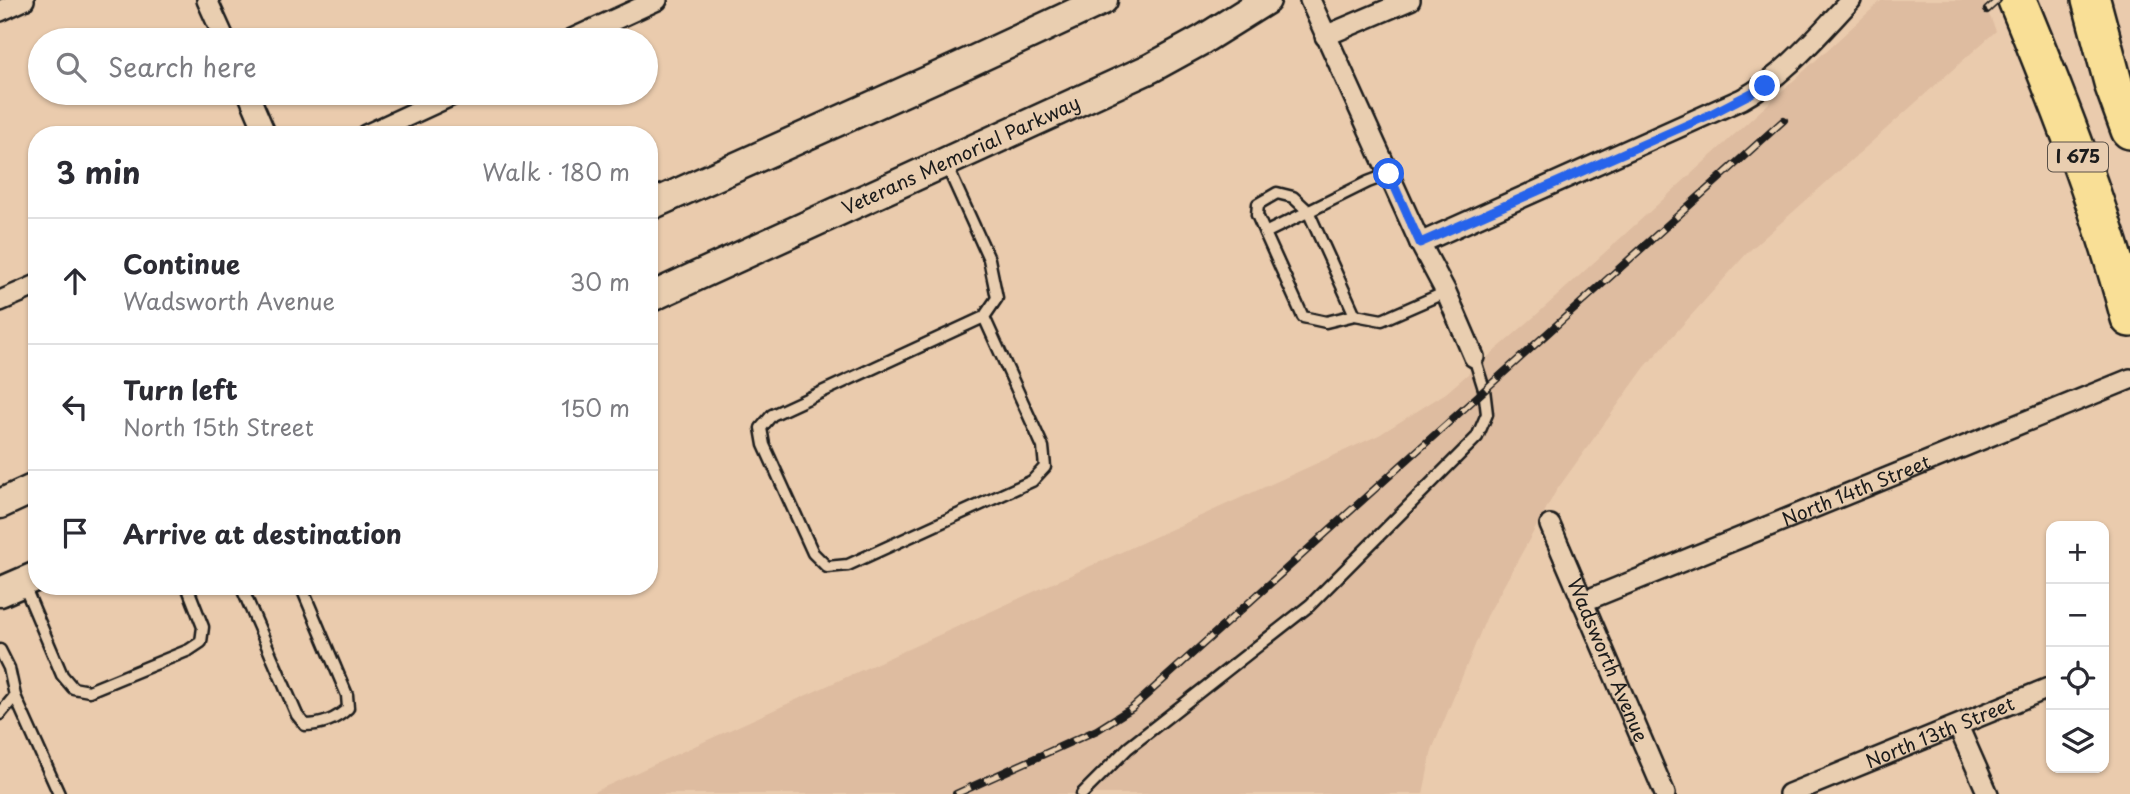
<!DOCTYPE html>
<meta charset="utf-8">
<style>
body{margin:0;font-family:"Playpen Sans",sans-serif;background:#f2f2f3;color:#2b2b33}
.controls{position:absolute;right:21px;bottom:21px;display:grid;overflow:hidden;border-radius:14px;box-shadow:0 2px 5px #0004}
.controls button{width:63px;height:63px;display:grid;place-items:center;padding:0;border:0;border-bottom:2px solid #e1e1e2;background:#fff;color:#2b2b33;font:35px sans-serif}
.stop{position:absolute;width:21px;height:21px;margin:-16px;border:5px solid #2563eb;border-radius:50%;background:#fff}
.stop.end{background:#2563eb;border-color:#fff;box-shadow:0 2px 7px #0008}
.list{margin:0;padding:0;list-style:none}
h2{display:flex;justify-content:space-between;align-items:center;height:91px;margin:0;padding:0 28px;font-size:30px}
h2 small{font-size:23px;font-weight:400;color:#7c7c81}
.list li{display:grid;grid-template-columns:46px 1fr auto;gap:21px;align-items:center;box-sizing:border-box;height:126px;padding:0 28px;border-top:2px solid #e1e1e2}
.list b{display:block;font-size:26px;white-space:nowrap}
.list p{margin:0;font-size:23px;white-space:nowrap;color:#7c7c81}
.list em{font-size:23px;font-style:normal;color:#7c7c81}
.icon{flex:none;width:38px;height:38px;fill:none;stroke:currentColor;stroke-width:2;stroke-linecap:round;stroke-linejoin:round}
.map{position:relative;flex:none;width:2130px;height:794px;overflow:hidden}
.search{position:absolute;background:#fff;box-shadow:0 2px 5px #0004;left:28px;top:28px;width:630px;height:77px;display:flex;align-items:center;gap:18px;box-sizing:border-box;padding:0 24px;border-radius:38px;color:#7c7c81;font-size:26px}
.panel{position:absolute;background:#fff;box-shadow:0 2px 5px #0004;left:28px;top:126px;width:630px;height:469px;border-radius:28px}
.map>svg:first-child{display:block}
</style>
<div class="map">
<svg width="2130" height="794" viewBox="0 0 2130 794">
<rect width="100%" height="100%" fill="#eacbad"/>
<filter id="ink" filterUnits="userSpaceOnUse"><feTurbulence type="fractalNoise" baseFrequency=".0143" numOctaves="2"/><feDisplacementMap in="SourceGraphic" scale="14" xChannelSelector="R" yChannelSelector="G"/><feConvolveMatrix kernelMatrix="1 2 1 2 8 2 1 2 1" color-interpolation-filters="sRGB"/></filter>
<g filter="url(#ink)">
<path fill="#debca0" d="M1882,0H1983L1996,31L1748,252L1645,367L1556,491L1487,616L1432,750L1423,794H589L1379,435L1446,393L1534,317Z"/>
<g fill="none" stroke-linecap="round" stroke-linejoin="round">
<g stroke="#1c1c1c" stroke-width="15">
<g id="lane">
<path d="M946,164L989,259L997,298L984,317L772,415L761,428L764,445L813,553L827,567L848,565L1032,481L1045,467L1043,447L984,317"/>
<path d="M1265,233L1257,215L1258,204L1277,193L1293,197L1308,211L1355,315L1382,320L1446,292"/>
<path d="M1355,315L1326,322L1303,317L1265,233L1368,182L1389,174"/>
<path d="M23,583L62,675L73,688L89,691L189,650L201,642L203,627L187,586"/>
<path d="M241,586L297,715L305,725C321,725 337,719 348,708L347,695L301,586"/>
<path d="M0,650L9,668L15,696L0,714"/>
<path d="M15,696L59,794"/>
<path d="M1082,794L1128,748L1310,605L1477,437L1487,414L1484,389L1474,357"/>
</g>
</g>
<g stroke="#1c1c1c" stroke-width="24">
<g id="street">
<path d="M207,0L225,40"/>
<path d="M1310,0L1420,243L1446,292L1474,357"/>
<path d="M0,11L24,0"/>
<path d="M1325,36L1410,0"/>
<path d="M570,40L657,0"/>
<path d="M248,93L266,135"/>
<path d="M366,135L457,93"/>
<path d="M1420,243L1742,99C1785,75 1817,36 1851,0"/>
<path d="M0,301L37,285"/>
<path id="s1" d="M1550,525L1665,794"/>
<path id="s2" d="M1582,602L2130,379"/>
<path d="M1958,726L1988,794"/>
<path id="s3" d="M1789,794L2051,687"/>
</g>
</g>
<g stroke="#1c1c1c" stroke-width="33">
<g id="secondary">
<path d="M649,206L959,67L1103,0"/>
<path id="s4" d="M649,298L1151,68L1202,40L1266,0"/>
<path d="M0,504L37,487"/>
<path d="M0,592L37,576"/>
</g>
</g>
<g stroke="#1c1c1c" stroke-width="42">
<g id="highway">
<path d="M2017,0C2060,104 2101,209 2130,318"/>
<path d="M2091,0L2114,86L2130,130"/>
</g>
</g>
<use href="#lane" stroke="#e9ceb0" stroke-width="10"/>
<use href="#street" stroke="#e9ceb0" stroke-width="19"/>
<use href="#secondary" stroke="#e9ceb0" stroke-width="28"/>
<use href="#highway" stroke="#f9df96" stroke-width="37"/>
<g stroke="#1c1c1c" stroke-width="8">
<g id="rail">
<path d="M1987,10L1998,0"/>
<path d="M956,794L1097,730L1132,708L1784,120"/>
</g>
</g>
<use href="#rail" stroke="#e9ceb0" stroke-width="5" stroke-dasharray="16" stroke-linecap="butt"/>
</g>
</g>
<g fill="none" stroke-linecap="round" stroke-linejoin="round" filter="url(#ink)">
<path stroke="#2563eb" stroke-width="9" d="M1389,174L1420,243L1707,116L1765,86"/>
</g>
<g text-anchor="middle" stroke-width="5" stroke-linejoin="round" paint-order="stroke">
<rect fill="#e9ceb0" stroke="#5a5148" stroke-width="2" x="2048" y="142.5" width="60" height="29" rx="5"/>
<g font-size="18" font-weight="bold" fill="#1c1c1c">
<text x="2078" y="163">I 675</text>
</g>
<g font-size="19" fill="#1c1c1c" stroke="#e9ceb0">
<text dy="7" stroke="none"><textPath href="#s4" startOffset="343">Veterans Memorial Parkway</textPath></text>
<text dy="7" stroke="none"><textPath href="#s2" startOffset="296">North 14th Street</textPath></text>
<text dy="7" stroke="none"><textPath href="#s1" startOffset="147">Wadsworth Avenue</textPath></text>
<text dy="7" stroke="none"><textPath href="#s3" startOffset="163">North 13th Street</textPath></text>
</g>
</g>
</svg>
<div class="controls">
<button>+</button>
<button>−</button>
<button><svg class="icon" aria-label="locate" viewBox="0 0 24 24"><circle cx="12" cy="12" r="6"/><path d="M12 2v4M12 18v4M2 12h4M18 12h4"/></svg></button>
<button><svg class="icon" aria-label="layers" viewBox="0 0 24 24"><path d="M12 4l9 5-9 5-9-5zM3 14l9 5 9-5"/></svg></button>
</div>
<div class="stop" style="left:1389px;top:174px"></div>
<div class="stop end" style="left:1765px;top:86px"></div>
<div class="search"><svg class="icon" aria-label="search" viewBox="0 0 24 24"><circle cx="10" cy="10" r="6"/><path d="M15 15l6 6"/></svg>Search here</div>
<section class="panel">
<h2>3 min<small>Walk · 180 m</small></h2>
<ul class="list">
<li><svg class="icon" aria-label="ahead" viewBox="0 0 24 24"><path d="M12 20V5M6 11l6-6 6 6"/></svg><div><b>Continue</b><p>Wadsworth Avenue</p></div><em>30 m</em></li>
<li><svg class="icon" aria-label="left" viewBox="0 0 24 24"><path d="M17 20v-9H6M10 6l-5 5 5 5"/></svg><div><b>Turn left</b><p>North 15th Street</p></div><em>150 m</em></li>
<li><svg class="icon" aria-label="arrive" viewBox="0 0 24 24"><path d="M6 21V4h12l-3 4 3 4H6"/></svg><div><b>Arrive at destination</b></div></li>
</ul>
</section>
</div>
